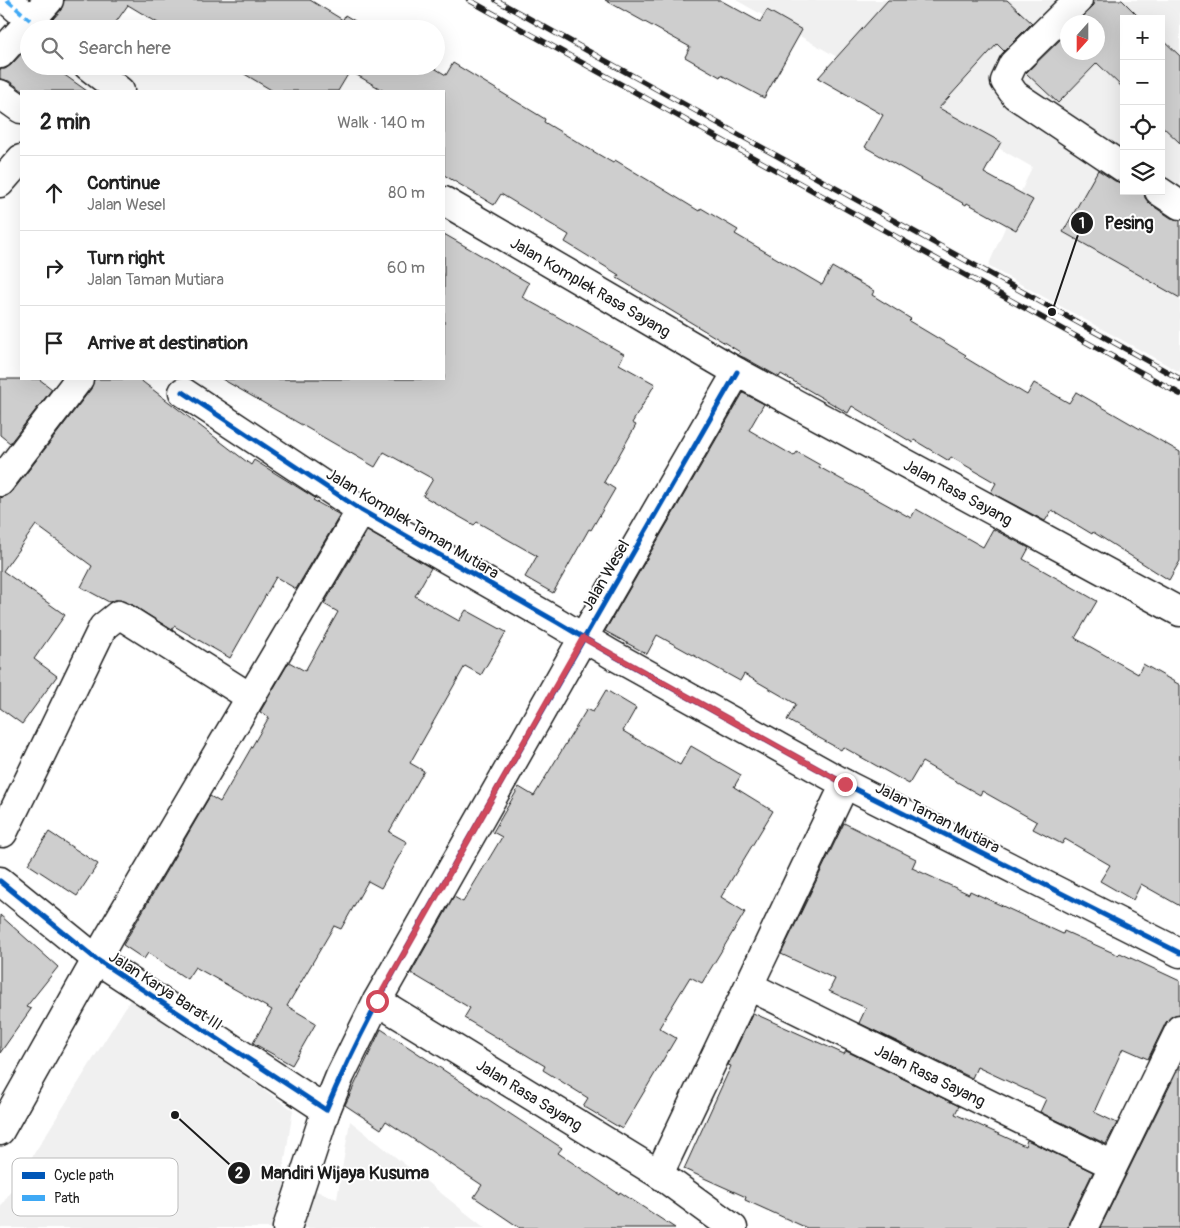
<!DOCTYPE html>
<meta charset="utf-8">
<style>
body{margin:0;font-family:Pangolin,sans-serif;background:#f6f6f6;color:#222}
.controls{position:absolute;right:15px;top:15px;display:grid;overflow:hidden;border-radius:0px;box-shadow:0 5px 20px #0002}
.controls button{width:45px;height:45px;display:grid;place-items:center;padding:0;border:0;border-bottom:1px solid #e0e0e0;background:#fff;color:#222;font:25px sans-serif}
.compass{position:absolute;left:1060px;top:15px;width:45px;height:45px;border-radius:50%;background:#fff;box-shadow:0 5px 20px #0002;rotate:201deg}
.stop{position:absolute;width:15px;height:15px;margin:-11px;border:4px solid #d1495b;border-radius:50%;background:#fff}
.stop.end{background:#d1495b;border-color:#fff;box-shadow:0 1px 5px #0008}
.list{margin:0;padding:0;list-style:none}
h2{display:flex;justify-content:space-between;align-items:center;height:65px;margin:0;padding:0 20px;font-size:21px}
h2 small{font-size:16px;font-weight:400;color:#767676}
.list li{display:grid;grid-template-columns:32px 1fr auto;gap:15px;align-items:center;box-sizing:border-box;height:75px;padding:0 20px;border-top:1px solid #e0e0e0}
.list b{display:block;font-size:19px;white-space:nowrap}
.list p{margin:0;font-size:16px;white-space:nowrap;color:#767676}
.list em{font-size:16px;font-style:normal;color:#767676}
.icon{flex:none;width:28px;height:28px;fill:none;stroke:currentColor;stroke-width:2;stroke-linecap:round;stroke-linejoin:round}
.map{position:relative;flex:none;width:1180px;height:1228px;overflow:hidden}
.search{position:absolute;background:#fff;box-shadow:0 5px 20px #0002;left:20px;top:20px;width:425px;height:55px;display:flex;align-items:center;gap:12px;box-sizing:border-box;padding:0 18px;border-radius:28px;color:#767676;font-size:19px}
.panel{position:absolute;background:#fff;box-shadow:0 5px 20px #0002;left:20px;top:90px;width:425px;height:290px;border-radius:0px}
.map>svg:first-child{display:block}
</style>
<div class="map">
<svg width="1180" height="1228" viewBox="0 0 1180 1228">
<rect width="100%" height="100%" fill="#fff"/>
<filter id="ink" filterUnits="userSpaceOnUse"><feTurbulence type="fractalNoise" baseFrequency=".02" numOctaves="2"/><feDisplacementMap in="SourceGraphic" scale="10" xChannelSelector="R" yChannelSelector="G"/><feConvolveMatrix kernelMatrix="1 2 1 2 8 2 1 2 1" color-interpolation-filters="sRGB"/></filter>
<g filter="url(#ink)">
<g fill="#f0f0f0" fill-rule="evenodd">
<path d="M736,0H1180V372L988,266L1032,167ZM1124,19H1161V191H1124ZM1068,22H1098V52H1068Z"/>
<path d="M132,997L293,1110L282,1178L337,1199L350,1121L485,1228H0V1208Z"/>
</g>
<g fill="#cecece" stroke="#1c1c1c">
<path d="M64,0H310L343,20L345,15L368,29H168L128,5L111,29H56L53,19L61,10Z"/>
<path d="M605,0H720L760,22L767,10L802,30L764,98L721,75L720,77L685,57L690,47Z"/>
<path d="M888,0H1007L1032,23L1004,51L997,44L939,108L1001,142L984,173L1033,200L1016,230L967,203L966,205L865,147L883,115L818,78Z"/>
<path d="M1096,0H1122L1141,19H1124V89L1097,63L1058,103L1026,73L1068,32V52H1098V22H1077L1089,11Z"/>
<path d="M1161,38L1180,56V143L1161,125Z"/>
<path d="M27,48L29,49V66H52L87,91H23L9,81L0,79V69H5L11,65Z"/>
<path d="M453,63L545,119L544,122L613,163L615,160L699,211L701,208L738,230L735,234L822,285L832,267L874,291L872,295L911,319L909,321L966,355L964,357L1027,395L1034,383L1069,403L1076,392L1180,452V561L1169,580L1093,532L1092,534L1052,510L1045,521L992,493L991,492L996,483L951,457L949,461L914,440L913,443L852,406L848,413L781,374L779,377L745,358L738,355L740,352L617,278L619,275L565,242L569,235L501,194L494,205L444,175V91H384L350,71L338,91H273L231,66H431L446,75Z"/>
<path d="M1098,170L1115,181L1124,184V191H1144L1145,198L1150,204L1171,218L1180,220V298L1063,232Z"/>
<path d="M444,234L529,283L522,297L624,354L619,364L655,384L632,423L636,425L604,482L615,489L591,530L589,529L553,593L525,577L537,556L477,522L474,525L423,496L433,479L384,452L375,467L222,379H444Z"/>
<path d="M0,379H39L52,389L10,443L0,435Z"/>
<path d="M94,379H139L251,465L254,460L315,498L313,500L340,515L296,589L276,577L230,658L174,626L172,630L131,604L116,600L109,602L81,587L92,566L36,525L3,571L65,615L34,659L57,676L22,724L0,708V498L6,496L12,492L91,389Z"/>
<path d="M743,393L764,404L749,430L794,456L797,452L820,465L819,467L911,518L916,509L983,547L993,529L1029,548L1023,559L1097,601L1075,638L1138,674L1143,664L1180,685V906L1141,884L1133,900L1100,881L1110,865L1065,839L1062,844L1033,829L1037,822L982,791L980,795L922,762L909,784L843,747L841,750L787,720L796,704L744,674L740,681L657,635L647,654L605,631Z"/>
<path d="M367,531L431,568L415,596L459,621L466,610L506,632L481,675L465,666L410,763L424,771L389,832L407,842L381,888L368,881L341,929L334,926L287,1006L316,1023L292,1065L253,1043L272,1010L195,967L187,979L148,953L144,959L123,945L210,796L220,802L269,717L260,712L289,662L305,671L338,612L324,604Z"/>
<path d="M606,690L636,708L623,731L680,765L691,746L741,775L734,787L773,811L721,897L745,912L702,983L690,977L659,1028L676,1038L622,1129L583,1106L588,1098L543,1070L545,1066L464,1018L470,1008L411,973L454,897L463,902L502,837L493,832L519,787L534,796L587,709L593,712Z"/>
<path d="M844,823L916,859L912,868L969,894L970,891L1063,934L1064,931L1118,955L1120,953L1180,981V1014L1172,1016L1166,1022L1148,1059L1123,1048L1094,1112L1117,1123L1106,1144L1040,1112L1046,1099L977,1067L972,1078L859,1023L866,1008L829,991L835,979L781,954Z"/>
<path d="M49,832L98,864L77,896L28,864Z"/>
<path d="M0,915L58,967L26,1007L31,1009L0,1053Z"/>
<path d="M753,1013L844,1054L846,1051L959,1106L955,1114L1025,1146L1027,1140L1093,1172L1069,1221L1068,1228H807L745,1200L746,1197L684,1169L731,1066L728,1065Z"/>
<path d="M381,1029L562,1148L558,1153L619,1194L620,1192L675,1228H520L474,1197L482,1185L386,1121L381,1129L345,1105Z"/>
<path d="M1180,1065V1228H1100Z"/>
</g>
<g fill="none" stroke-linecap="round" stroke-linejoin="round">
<g stroke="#1c1c1c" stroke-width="31">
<g id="minor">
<path d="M7,0L41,29"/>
<path d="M1078,0L1013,64L1005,81L1015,95L1124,168"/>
<path d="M0,54L49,0"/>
<path d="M88,66L120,91"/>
<path d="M0,94L21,109"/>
<path d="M0,183L21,159"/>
<path d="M1159,191L1180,205"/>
<path id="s1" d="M444,201L737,372L1180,612"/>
<path d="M183,392L361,510L557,622L611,654L845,784L1180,953"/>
<path d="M0,482L79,379"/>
<path d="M3,833L103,627L118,615L125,618L250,697"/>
<path d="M0,881L96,959L326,1110"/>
<path id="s2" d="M749,986L1113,1165"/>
<path id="s3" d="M377,1001L659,1174L733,1228"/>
<path d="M0,1131L109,937L361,510"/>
<path d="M659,1174L845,784"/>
<path d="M287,1228L326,1110L340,1076L377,1001L583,638L737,372"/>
<path d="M1083,1228L1180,1029"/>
</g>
</g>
<use href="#minor" stroke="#fff" stroke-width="28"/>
<g stroke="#1c1c1c" stroke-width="5.5">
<g id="rail">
<path d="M469,0L1180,394"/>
<path d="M496,0L1180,379"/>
</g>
</g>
<use href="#rail" stroke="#fff" stroke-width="4" stroke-dasharray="11" stroke-linecap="butt"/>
<path stroke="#3fa9f5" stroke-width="4" stroke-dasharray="8 4" stroke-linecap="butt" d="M7,0L30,20"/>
<g stroke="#fff" stroke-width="8">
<g id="cycleway">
<path d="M183,392L361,510L557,622L611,654L845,784L1180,953"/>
<path d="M0,881L96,959L326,1110C370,1007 428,911 483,814C567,666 652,519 737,372"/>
</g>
</g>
<use href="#cycleway" stroke="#0057b8" stroke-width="5"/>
</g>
</g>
<g fill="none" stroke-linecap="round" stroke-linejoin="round" filter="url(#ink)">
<path stroke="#d1495b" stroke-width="6" d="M377,1001L583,638L845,784"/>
</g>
<g text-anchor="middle" stroke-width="4" stroke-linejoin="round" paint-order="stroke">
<g font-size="16" fill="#1c1c1c" stroke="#fff">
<text dy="6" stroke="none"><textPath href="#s1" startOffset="170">Jalan Komplek Rasa Sayang</textPath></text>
<text dy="6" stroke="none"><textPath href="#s1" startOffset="591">Jalan Rasa Sayang</textPath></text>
<text transform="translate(413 523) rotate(31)" y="6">Jalan Komplek Taman Mutiara</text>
<text transform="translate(605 575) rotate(-60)" y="6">Jalan Wesel</text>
<text transform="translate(938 817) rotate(27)" y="6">Jalan Taman Mutiara</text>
<text transform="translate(166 990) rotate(33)" y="6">Jalan Karya Barat III</text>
<text dy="6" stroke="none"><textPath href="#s2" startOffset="202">Jalan Rasa Sayang</textPath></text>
<text dy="6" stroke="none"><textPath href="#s3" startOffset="179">Jalan Rasa Sayang</textPath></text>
</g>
</g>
<rect x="12" y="1158" width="166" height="58" rx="8" fill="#fff" stroke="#bbb" stroke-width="1"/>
<rect x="22" y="1172" width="23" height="7" fill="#0057b8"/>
<rect x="22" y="1195" width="23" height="6" fill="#3fa9f5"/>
<g font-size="14" fill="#1c1c1c">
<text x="54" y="1180">Cycle path</text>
<text x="54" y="1203">Path</text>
</g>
<path fill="none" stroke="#1c1c1c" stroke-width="2" d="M1052 312L1082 223M175 1115L239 1173"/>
<g fill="#1c1c1c" stroke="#fff" stroke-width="2">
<circle cx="1052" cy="312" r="5"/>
<circle cx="175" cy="1115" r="5"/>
<circle cx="1082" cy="223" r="12"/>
<circle cx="239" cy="1173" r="12"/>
</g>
<g font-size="15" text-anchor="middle" font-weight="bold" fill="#fff">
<text x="1082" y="228">1</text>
<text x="239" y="1178">2</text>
</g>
<g font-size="18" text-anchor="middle" font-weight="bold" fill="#1c1c1c" stroke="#fff" stroke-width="4" stroke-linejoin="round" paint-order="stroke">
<text x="1129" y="229">Pesing</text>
<text x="345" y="1179">Mandiri Wijaya Kusuma</text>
</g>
</svg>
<div class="controls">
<button>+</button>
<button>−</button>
<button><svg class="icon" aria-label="locate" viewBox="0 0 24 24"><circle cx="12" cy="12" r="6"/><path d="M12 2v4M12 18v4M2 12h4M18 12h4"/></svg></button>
<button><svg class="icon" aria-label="layers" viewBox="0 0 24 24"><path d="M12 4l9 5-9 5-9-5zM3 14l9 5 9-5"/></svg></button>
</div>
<svg class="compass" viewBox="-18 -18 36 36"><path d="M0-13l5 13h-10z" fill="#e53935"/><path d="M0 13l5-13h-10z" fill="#767676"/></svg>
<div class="stop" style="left:377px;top:1001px"></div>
<div class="stop end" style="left:845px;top:784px"></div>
<div class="search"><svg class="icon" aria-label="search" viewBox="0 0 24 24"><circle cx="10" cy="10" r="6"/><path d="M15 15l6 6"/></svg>Search here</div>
<section class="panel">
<h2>2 min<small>Walk · 140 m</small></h2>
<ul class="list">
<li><svg class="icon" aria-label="ahead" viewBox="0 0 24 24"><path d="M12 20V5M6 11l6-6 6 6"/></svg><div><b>Continue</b><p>Jalan Wesel</p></div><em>80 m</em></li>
<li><svg class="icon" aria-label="right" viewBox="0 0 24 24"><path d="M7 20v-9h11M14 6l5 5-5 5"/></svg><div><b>Turn right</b><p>Jalan Taman Mutiara</p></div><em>60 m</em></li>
<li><svg class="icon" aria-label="arrive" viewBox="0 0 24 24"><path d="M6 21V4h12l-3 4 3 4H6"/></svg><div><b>Arrive at destination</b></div></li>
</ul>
</section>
</div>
